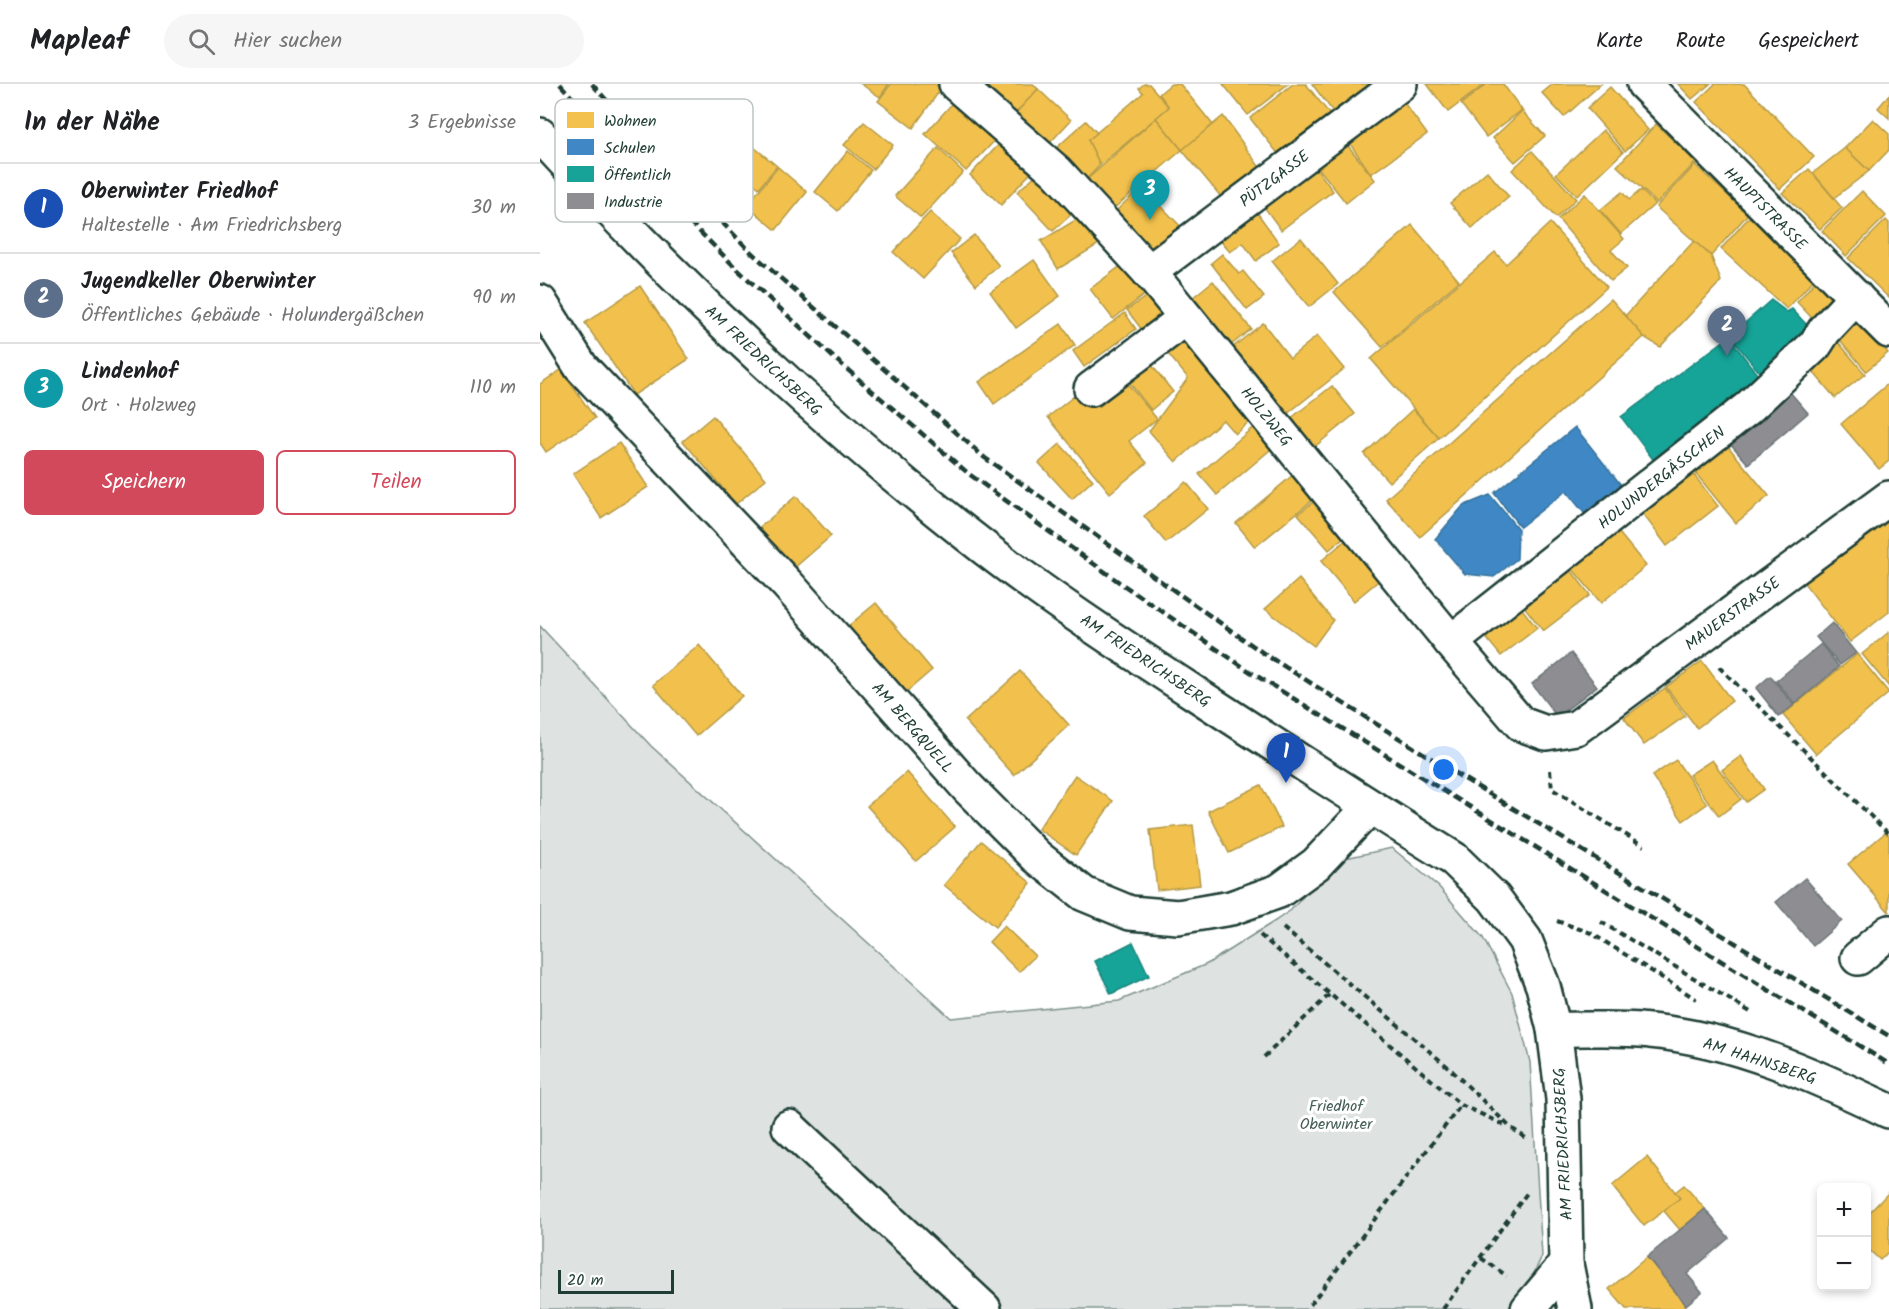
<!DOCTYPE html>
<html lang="de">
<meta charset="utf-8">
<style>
body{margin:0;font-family:Kalam,sans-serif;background:#f6f6f6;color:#202124}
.controls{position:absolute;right:18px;bottom:18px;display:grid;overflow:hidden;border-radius:9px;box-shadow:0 3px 9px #0003}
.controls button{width:54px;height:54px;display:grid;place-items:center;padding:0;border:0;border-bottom:2px solid #e0e0e0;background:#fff;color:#202124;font:30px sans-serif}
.scale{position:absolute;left:18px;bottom:15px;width:116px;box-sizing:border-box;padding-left:6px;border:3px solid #1f3d34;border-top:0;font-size:16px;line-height:21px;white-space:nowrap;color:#1f3d34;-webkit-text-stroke:4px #fff;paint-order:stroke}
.you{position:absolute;left:904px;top:686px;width:21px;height:21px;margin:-15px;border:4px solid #fff;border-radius:50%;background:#1a73e8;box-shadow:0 0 0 9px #1a73e833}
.badge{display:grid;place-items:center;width:39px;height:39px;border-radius:50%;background:#d1495b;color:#fff;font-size:20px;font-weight:700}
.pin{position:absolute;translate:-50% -50px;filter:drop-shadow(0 2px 3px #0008)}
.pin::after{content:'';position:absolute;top:32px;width:21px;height:18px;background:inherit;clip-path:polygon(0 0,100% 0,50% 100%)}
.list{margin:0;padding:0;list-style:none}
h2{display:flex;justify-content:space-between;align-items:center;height:78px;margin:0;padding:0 24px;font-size:26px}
h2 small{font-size:20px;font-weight:400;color:#757577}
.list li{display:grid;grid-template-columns:39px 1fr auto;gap:18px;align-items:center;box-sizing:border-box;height:90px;padding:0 24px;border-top:2px solid #e0e0e0}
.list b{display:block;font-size:22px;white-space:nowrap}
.list p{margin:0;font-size:20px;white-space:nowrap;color:#757577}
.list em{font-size:20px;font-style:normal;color:#757577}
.actions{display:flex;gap:12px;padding:18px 24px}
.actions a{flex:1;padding:14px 0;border:2px solid #d1495b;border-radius:9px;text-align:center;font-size:21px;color:#d1495b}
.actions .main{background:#d1495b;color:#fff}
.icon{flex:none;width:33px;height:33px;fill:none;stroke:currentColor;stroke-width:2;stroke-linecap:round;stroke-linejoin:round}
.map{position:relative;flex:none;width:1349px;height:1225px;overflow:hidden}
header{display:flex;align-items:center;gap:36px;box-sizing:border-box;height:84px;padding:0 30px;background:#fff;border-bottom:2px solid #e0e0e0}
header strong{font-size:28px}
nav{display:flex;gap:33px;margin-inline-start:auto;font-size:21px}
.search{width:420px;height:54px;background:#f6f6f6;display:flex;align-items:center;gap:15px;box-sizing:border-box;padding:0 21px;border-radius:33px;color:#757577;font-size:22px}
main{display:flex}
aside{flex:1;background:#fff}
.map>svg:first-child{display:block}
</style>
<header>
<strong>Mapleaf</strong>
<div class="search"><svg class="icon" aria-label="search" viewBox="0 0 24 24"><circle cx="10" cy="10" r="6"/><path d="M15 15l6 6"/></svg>Hier suchen</div>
<nav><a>Karte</a><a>Route</a><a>Gespeichert</a></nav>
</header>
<main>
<aside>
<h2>In der Nähe<small>3 Ergebnisse</small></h2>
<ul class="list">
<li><span class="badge" style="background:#1a4fb4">1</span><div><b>Oberwinter Friedhof</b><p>Haltestelle · Am Friedrichsberg</p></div><em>30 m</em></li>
<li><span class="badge" style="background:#5c6f8a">2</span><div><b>Jugendkeller Oberwinter</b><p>Öffentliches Gebäude · Holundergäßchen</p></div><em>90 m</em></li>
<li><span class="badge" style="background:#0f9aa8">3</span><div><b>Lindenhof</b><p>Ort · Holzweg</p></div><em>110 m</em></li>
</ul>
<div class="actions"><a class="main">Speichern</a><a>Teilen</a></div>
</aside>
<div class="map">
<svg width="1349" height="1225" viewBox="0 0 1349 1225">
<rect width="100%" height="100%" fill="#fff"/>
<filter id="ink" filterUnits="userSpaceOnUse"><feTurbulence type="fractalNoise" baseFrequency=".0167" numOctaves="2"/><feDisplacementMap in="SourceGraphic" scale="12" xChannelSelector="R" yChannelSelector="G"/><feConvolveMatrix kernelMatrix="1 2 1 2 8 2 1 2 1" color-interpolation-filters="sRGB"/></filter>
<g filter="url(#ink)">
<path fill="#dee3e2" stroke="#7e908b" stroke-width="1.5" d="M0,542L111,662L411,934L579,917L667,880L735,837L751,826L796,776L852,764L899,803L943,854L972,909L990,978L1002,1172L986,1206L970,1225H0Z"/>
<g fill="#f2c14e" stroke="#b39946" stroke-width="1.5">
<path d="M321,0H349L340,13Z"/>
<path d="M351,0H395L401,5L373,44L338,17Z"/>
<path d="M441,0H493L498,5L474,31Z"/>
<path d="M604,0H609L629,23L560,81L548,56L603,9L599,4Z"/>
<path d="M631,0H640L673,41L642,66L616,34L629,23L619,10Z"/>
<path d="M683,0H748L708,31Z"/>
<path d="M753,0H766L792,33L740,72L710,34Z"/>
<path d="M772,0H831L794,29Z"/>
<path d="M887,0H945L908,28Z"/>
<path d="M947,0H963L982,26L946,53L921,20Z"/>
<path d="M1013,0H1061L1024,33L1002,9Z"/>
<path d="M1138,0H1170L1152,15Z"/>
<path d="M1175,0H1204L1274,73L1240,105L1156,18Z"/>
<path d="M1070,3L1108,46L1085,67L1047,24Z"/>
<path d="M498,5L531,36L507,62L474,31Z"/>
<path d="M1349,11V34L1338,24Z"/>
<path d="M859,12L887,50L831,90L804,51Z"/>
<path d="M417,14L459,52L426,87L385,50Z"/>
<path d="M982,27L1005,52L975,78L953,54Z"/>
<path d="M683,32L721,85L682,114L642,66Z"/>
<path d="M616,34L642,66L573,125L543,99Z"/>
<path d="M1333,35L1349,50V66L1329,87L1305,64Z"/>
<path d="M546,37L557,49L548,56L560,81L543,99L512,68Z"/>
<path d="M324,38L353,61L333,85L304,61Z"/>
<path d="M1116,40L1156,78L1117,119L1077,82Z"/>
<path d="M1063,46L1083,68L1037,112L1016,90Z"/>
<path d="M465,54L496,83L461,121L430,91Z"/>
<path d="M802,54L835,96L806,119L773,77Z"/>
<path d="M215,64L237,82L219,104L197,85Z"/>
<path d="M398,64L423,88L381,134L355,112Z"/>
<path d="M1305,64L1329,87L1294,114L1273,89Z"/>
<path d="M308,67L331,86L298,127L275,108Z"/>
<path d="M992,67L1036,115L1016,134L972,86Z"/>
<path d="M771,77L793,107L741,146L719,116Z"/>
<path d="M1155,81L1208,130L1171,172L1116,123Z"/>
<path d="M238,83L267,108L236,146L207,121Z"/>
<path d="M1269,85L1302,124L1280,145L1242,109Z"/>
<path d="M500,87L536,126L513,147L477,108Z"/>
<path d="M947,87L969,113L932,144L910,119Z"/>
<path d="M602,102L644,146L617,171L576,127Z"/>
<path d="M1101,106L1115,120L1081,150L1060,126L1082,108L1089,116Z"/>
<path d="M1322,107L1346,132L1306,172L1282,147Z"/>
<path d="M1045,110L1084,155L1071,166L1087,184L1071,197L1018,135Z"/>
<path d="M716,127L739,159L716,177L703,159L690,168L679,155Z"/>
<path d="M390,128L420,155L383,195L353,168Z"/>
<path d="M547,129L564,157L518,185L501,157Z"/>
<path d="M1209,133L1276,193L1247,225L1181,165Z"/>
<path d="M1346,136L1349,139V214L1308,174Z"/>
<path d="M1010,139L1067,203L899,354L831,275L955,168L966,180Z"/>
<path d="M872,141L919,197L842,263L794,208Z"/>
<path d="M434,151L459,182L436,201L411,169Z"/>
<path d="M761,154L798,200L769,223L732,177Z"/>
<path d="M1154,157L1171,172L1181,197L1120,263L1104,253L1085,232Z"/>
<path d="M682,170L699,190L703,187L724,213L707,226L671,179Z"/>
<path d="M494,176L520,212L476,244L450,208Z"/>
<path d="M586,178L609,207L573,235L550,205Z"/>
<path d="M1277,195L1304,224L1282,245L1257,218Z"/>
<path d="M673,197L711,245L685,266L647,218Z"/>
<path d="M100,202L149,275L94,311L45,239Z"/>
<path d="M610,210L627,234L605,250L587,226Z"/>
<path d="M1071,215L1104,253L880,453L846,415Z"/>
<path d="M1312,225L1348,269L1326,287L1290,244Z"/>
<path d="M585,229L596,245L544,283L533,267Z"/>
<path d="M723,239L750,274L777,252L804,285L747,330L693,263Z"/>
<path d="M521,240L535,261L454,320L439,298Z"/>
<path d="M646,246L717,331L695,350L683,336L636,378L609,347L648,294L624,265Z"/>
<path d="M1294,253L1325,290L1295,314L1264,277Z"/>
<path d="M603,270L633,308L611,326L581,288Z"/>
<path d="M21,286L55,334L6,368L0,359V300Z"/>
<path d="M587,299L617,335L589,357L607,379L570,409L508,333L544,304L559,323Z"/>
<path d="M1349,299V377L1339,385L1301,340Z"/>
<path d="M792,302L815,330L773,364L750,335Z"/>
<path d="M873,325L899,354L849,398L824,370Z"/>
<path d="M173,332L226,395L196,420L143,357Z"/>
<path d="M718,339L736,361L677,411L659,390Z"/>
<path d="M1182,355L1229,412L1196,439L1149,381Z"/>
<path d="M79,359L108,403L61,434L33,390Z"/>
<path d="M520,360L553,396L532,415L499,379Z"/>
<path d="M1147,382L1178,422L1127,462L1096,421Z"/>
<path d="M760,385L780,410L715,463L696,439Z"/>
<path d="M646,398L668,425L626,459L604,432Z"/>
<path d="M782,411L812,447L789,466L758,430Z"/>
<path d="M256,412L291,452L253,485L218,445Z"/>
<path d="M1349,432V528L1310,558L1264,499Z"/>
<path d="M1071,439L1106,482L1061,519L1025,476Z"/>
<path d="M814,449L847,490L814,517L781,477Z"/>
<path d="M1024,477L1050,511L1003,547L977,513Z"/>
<path d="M759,495L793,536L774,562L725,525Z"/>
<path d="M975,516L997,544L961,572L938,544Z"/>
<path d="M336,519L392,586L364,610L307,543Z"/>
<path d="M1349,548V603L1322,570Z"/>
<path d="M159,561L202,612L156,652L113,601Z"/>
<path d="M1317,570L1349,609L1276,670L1243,631Z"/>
<path d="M1162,577L1192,617L1157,644L1126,603Z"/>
<path d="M480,587L529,641L474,691L425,637Z"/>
<path d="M1125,604L1145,632L1104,661L1084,634Z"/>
<path d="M1201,672L1224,705L1206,718L1182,686Z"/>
<path d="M1136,676L1167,720L1143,737L1112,692Z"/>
<path d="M1172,676L1201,715L1179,732L1149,691Z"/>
<path d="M367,688L415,743L376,777L327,722Z"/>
<path d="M535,691L573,717L536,771L498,745Z"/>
<path d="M721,701L742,743L689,769L668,727Z"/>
<path d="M653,741L660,801L617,806L610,746Z"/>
<path d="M1346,748L1349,752V828L1308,780Z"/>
<path d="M441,757L491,799L455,843L404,801Z"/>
<path d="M464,842L495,872L479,888L449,858Z"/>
<path d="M1107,1073L1140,1114L1104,1142L1072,1102Z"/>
<path d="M1144,1101L1165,1125L1140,1146L1124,1127L1140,1114L1135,1108Z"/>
<path d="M1349,1108V1167L1340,1176L1326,1163V1132Z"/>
<path d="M1107,1173L1146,1221L1141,1225H1086L1069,1205Z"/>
</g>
<g fill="#3f88c5" stroke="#35729a" stroke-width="1.5">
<path d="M1035,343L1089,411L1053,440L1026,407L980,443L954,409Z"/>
<path d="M950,411L978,445L977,475L954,493L925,490L895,455L923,422Z"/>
</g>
<g fill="#17a398" stroke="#19847a" stroke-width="1.5">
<path d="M1231,216L1247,228L1252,225L1278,253L1228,299L1190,252Z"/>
<path d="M1189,253L1226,302L1118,382L1081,333Z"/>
<path d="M593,858L609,892L571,910L555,877Z"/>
</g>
<g fill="#8d8d92" stroke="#6c7576" stroke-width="1.5">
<path d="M1243,300L1268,329L1208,380L1183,351Z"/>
<path d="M1292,539L1316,569L1300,581L1276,553Z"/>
<path d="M1281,560L1299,583L1255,620L1236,597Z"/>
<path d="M1031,569L1057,602L1017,633L992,600Z"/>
<path d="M1230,592L1254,621L1239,633L1216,604Z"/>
<path d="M1265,794L1302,837L1273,862L1236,818Z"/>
<path d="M1165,1125L1189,1154L1147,1190L1162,1208L1146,1221L1107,1173Z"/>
</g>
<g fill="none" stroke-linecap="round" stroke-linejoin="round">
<g stroke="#1f3d34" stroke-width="38">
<g id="minor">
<path d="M416,0L517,88L609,188L911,558L981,640L1006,649L1036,644L1349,414"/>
<path d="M1104,0L1349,247"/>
<path d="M0,51C132,196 275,331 429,452C501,509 579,560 656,610C742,666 827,721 914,775L954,814L985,856L1003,902L1014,945L1023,1015L1026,1180L1035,1225"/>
<path d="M609,188L860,0"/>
<path d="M0,218L41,283L248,501L427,703L497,773L544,810L590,829L638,833L691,824L739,807L776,780L830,723"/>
<path d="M551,305L646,234"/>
<path d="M911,558L1208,324L1275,261L1284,247L1316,213"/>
<path d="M1318,874L1349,848"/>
<path d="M1014,945C1045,946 1079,943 1110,947C1194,955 1274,991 1349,1027"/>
<path d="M249,1043L444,1225"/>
<path d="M988,1225L1026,1180"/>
</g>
</g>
<g stroke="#1f3d34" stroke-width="4" stroke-dasharray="6 4.5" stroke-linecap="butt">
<path d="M1179,583L1349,750"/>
<path d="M1010,686L1012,705L1104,762"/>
<path d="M1017,837L1051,849L1156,915"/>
<path d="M1061,838L1212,929"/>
<path d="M743,844L907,982L970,1043L987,1055"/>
<path d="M720,851L921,1021L967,1042"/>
<path d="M724,973L790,910"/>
<path d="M941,1174L967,1192"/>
<path d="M770,1221L921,1021"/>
<path d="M903,1225L987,1109"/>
</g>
<use href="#minor" stroke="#fff" stroke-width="33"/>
<g stroke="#1f3d34" stroke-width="4.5" stroke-dasharray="9 4.5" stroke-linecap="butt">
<path d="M20,0L97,85L197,185L294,274L429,390L579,498L712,589L1349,980"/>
<path d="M52,0L113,68L212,169L445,374L726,571L918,691L1349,952"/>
</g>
</g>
</g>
<g text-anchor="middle" stroke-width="6" stroke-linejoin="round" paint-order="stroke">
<g font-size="16" fill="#1f3d34" stroke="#fff">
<text transform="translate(734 94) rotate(-37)" y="6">PÜTZGASSE</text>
<text transform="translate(1226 124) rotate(45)" y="6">HAUPTSTRASSE</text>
<text transform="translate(224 276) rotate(43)" y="6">AM FRIEDRICHSBERG</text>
<text transform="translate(727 332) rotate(51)" y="6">HOLZWEG</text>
<text transform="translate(1121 393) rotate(-38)" y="6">HOLUNDERGÄSSCHEN</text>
<text transform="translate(1192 529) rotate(-36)" y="6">MAUERSTRASSE</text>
<text transform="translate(606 576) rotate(34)" y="6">AM FRIEDRICHSBERG</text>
<text transform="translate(373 643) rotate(49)" y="6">AM BERGQUELL</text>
<text transform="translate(1220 976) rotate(18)" y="6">AM HAHNSBERG</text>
<text transform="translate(1022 1060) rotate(-93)" y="6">AM FRIEDRICHSBERG</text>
</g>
<g font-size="16" fill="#455e57" stroke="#fff">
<text x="796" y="1027">Friedhof<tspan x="796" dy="18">Oberwinter</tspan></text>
</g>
</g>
<rect x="15" y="15" width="198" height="123" rx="9" fill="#fff" stroke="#bcc5c2" stroke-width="1.5"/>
<rect x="27" y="28" width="27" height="16" fill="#f2c14e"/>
<rect x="27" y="55" width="27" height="16" fill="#3f88c5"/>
<rect x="27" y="82" width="27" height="16" fill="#17a398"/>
<rect x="27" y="109" width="27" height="16" fill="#8d8d92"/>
<g font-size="16" fill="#1f3d34">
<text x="64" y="42">Wohnen</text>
<text x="64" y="69">Schulen</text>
<text x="64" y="96">Öffentlich</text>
<text x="64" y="123">Industrie</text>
</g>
</svg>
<div class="controls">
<button>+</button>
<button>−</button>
</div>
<div class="scale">20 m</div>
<div class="you"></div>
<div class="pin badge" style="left:746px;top:699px;background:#1a4fb4">1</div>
<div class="pin badge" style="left:1187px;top:272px;background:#5c6f8a">2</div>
<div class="pin badge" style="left:610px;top:136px;background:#0f9aa8">3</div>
</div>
</main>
